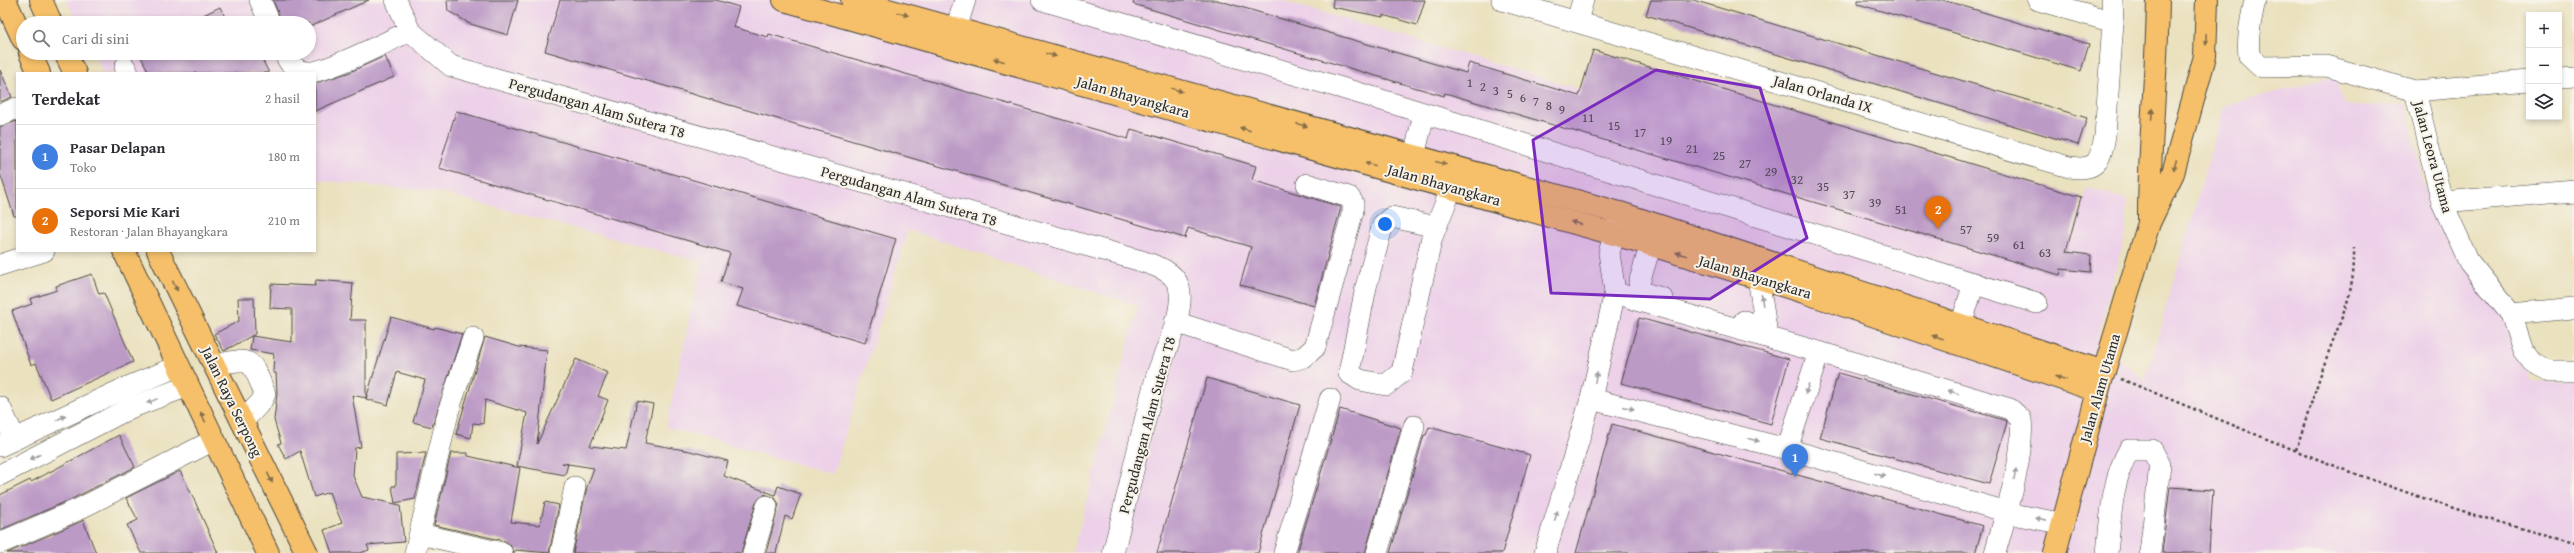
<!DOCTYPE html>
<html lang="id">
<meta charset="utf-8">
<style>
body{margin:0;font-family:"Gentium Book Plus",serif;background:#f2f2f3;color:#2b2b33}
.controls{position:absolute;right:12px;top:12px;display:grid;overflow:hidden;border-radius:0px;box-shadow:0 2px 6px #0003}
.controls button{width:36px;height:36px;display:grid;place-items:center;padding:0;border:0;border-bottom:1px solid #e1e1e2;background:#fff;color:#2b2b33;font:20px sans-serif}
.you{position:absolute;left:1385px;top:224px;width:14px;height:14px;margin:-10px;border:3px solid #fff;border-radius:50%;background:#1a73e8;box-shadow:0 0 0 6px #1a73e833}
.badge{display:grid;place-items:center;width:26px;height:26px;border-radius:50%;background:#c8321e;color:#fff;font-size:13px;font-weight:700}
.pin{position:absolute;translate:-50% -33px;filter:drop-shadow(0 1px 2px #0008)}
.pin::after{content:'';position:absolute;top:21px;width:14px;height:12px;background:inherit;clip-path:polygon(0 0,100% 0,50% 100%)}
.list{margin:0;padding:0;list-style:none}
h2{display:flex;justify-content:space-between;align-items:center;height:52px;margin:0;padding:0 16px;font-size:17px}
h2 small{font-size:13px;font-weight:400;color:#7c7c81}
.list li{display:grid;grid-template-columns:26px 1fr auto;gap:12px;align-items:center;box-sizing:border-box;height:64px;padding:0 16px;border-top:1px solid #e1e1e2}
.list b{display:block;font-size:15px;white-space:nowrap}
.list p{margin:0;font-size:13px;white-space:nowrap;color:#7c7c81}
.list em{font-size:13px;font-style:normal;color:#7c7c81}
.icon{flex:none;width:22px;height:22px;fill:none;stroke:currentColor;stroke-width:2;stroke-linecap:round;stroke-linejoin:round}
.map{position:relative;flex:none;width:2574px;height:553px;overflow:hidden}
.search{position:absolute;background:#fff;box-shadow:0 2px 6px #0003;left:16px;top:16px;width:300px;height:44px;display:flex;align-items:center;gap:10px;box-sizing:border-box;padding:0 14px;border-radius:22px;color:#7c7c81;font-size:15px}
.panel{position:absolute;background:#fff;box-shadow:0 2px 6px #0003;left:16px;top:72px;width:300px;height:180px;border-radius:0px}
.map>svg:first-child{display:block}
</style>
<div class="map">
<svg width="2574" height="553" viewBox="0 0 2574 553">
<rect width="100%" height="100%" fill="#f7f3e8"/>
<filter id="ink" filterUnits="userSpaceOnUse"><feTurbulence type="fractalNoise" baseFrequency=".025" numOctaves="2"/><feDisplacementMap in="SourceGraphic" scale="8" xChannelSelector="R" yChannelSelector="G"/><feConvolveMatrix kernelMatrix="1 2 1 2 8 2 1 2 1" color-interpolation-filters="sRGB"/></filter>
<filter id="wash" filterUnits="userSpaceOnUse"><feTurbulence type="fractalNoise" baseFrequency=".012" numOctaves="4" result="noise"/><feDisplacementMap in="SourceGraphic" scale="16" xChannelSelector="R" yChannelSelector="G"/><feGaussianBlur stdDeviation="0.9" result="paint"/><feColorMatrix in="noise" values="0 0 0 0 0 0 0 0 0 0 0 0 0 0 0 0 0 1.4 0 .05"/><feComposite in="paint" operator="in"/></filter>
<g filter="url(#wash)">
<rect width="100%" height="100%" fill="#eae1be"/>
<path fill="#edd1e9" d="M66,0H1280L2072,236L2087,187L2127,200L2126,232L2096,341L2145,380L2224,106L2335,76L2344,106L2406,105L2424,185L2483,292L2500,295L2531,380L2574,382V553H1073L1138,306L908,230L833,474L666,427L702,262L438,192L315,180V73H103L93,53H309V23H78Z"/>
<g id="blocks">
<g fill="#bc9ac6">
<path d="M273,0H369L309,27V23H282Z"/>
<path d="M447,0H518L508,35L467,23V22L448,11Z"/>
<path d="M560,0H716L739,7L733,27L768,37L769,34L1128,139L1131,129L1256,166L1252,180L1341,207L1314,306L1240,285L1251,247L1188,228L1185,238L545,51Z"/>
<path d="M1134,0H1217L1466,73L1469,63L1579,96L1593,50L2081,197L2066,252L2091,255L2090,272L2061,269L2060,275L1445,93L1444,96L1227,32L1133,4Z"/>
<path d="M1333,0H1425L1417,25L1383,15V17L1332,7Z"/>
<path d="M1651,0H1693L2087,118L2078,145L1646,15Z"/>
<path d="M1858,0H1943L2089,44L2081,71L1858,4Z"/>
<path d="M220,7L228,23H187Z"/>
<path d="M139,53H259L269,73H149Z"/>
<path d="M385,56L394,77L315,111V83L348,73Z"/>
<path d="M0,70L12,97L0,102Z"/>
<path d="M456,111L896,239L865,343L737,306L743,289L721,282L730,253L439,168Z"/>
<path d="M17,121V216H14L0,173V127Z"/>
<path d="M92,274L99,294L104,293L133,362L51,399L36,363L31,365L12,311L32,304L30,299L57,290L56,286Z"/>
<path d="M316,280L353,283L350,320H366V398L352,395L361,447L355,448L353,476L362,497L400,505L404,542L367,545L369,550L360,553H332L324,530L342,523L329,492L314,497L300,451L286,459L278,444L281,443L274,420L277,394L276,373H273L274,354L250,350L252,336L292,342V309L270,308L271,284L315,286Z"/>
<path d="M238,298H254L255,334L224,351L214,334L239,321Z"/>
<path d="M391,317L434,329L435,327L462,334L432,427L413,422L425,380L397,372L388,405L366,399Z"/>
<path d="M1639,318L1789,359L1771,424L1621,383Z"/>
<path d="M485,337L519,347L547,350L537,444L576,359L608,373L598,396L608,400L590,446L626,450L637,401L653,404L645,443L690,451L728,461L724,476L775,495L778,486L801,494L792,519L785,516L776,553H766L779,504L775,498L765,494L756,503L741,553H573L587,487L594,468L562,463L568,464L565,475L517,466L527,413L485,400L483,424L473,423L471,438L456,434Z"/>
<path d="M1838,373L2004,420L2007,422L1989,484L1820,438Z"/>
<path d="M1207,378L1300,405L1258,553H1157Z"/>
<path d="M1340,409L1401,428L1365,553H1297Z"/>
<path d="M1612,424L1983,526L1975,553H1576Z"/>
<path d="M1429,427L1530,455L1502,553H1390L1424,435H1426Z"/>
<path d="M119,435L135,467L72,499L0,530V495L30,480L31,482Z"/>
<path d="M426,453L415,499L395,503L392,486H396V454Z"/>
<path d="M451,453H468V456L520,468L511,522L540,525L545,502L559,505L549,553L516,550L514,553L510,545L505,541L434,525Z"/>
<path d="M180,471L193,497L218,553H141L127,525L138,520L126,498Z"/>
<path d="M2170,487L2213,490L2209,553H2162Z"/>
<path d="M83,520L96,553H7L82,521Z"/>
</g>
</g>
</g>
<g filter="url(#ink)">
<use href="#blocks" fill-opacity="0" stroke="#484641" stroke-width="1"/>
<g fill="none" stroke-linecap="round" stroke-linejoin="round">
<g stroke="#484641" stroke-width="22">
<g id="minor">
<path d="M260,0L270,23"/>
<path d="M396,0L410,31L451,66L1138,260C1153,265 1174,270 1179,287C1186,311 1163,354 1156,378C1140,436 1128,495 1113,553"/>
<path d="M1042,0L1372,97L2037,303"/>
<path d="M1502,0L2069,167C2097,171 2100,162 2105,136L2113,22L2112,0"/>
<path d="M2038,0L2113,22"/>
<path d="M2255,0C2251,19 2247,37 2249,56L2261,67L2326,66L2415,91L2442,202L2469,262L2511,314L2523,350L2534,364L2548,371H2574"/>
<path d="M1577,21L1583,0"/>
<path d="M956,29L965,0"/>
<path d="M284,53C289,64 296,72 309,72C326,73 390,40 410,31"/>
<path d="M125,67L128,73"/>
<path d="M2559,78L2574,77"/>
<path d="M2415,91L2529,81"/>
<path d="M0,115L17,108"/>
<path d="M1414,156L1424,114"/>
<path d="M2442,202L2574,191"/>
<path d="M1436,227L1392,217L1383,224L1366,287L1349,373L1360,380L1386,385L1402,372L1432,237L1452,187"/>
<path d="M1656,228L1639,283L1641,292L1662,298"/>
<path d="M0,265L44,251"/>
<path d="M1615,292L1639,301L1819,352L2010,409L2021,419C2025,455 2005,517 1995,553"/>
<path d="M2511,314L2574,308"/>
<path d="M1744,321L1766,328L1758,277"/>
<path d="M1175,322L1293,360L1304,357L1315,347L1353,211V203L1349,197L1307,184"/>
<path d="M1961,325L1974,283"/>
<path d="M214,365C252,357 251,358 265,394L261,402L242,422"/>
<path d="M1591,399L1787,449L2018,515L2064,524"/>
<path d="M0,407L15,439"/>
<path d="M0,446L123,389L179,366"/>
<path d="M1787,449L1819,352"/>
<path d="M0,475L130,408L188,386"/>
<path d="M420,534L502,553"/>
<path d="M0,543L77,510L214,440"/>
<path d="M415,553L449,409L473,338"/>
<path d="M561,553L575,487"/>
<path d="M753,553L767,506"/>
<path d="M1284,553L1330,399"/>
<path d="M1377,553L1414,426"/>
<path d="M1545,553L1591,399L1615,292L1609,253L1619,217"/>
<path d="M2107,553C2111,518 2111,481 2129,450H2152L2160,465L2150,553"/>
</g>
</g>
<g stroke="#484641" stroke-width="24">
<g id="major">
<path d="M5,0L23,39"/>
<path d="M41,0L51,23"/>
<path d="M784,0L1642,242L1804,292L2098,391"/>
<path d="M852,0L1620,213L2104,372"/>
<path d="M30,53L39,73"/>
<path d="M65,53L75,73"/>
<path d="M2149,218C2149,145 2157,73 2158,0"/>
<path d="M124,251L268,553"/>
<path d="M158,251L307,553"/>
<path d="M2055,553L2098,391L2149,223L2173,173L2205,56L2207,0"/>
</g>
</g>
<g stroke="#484641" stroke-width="2.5" stroke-dasharray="3 3" stroke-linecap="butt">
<path d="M2121,379C2270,440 2417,505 2574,542"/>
<path d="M2296,450C2307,417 2317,384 2329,351C2344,311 2355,292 2354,248"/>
</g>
<use href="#minor" stroke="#fff" stroke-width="21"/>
<use href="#major" stroke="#f6c06b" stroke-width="22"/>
</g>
<defs><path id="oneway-solid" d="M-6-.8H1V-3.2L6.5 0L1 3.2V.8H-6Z"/></defs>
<g fill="#866e48">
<use href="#oneway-solid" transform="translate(903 14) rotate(16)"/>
<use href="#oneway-solid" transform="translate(2206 39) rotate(92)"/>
<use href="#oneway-solid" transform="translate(1051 55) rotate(16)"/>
<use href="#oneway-solid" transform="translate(999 60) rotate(-164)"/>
<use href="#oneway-solid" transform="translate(1177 90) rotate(16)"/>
<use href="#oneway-solid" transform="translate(2152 114) rotate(-86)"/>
<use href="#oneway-solid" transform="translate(1302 125) rotate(15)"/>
<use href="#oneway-solid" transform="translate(1245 129) rotate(-164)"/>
<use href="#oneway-solid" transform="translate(1441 163) rotate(15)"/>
<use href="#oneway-solid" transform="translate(1370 164) rotate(-164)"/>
<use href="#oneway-solid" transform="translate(2175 165) rotate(105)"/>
<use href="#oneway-solid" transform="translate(1576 223) rotate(-164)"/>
<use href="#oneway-solid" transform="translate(1681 254) rotate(-163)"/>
<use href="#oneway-solid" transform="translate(175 286) rotate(64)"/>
<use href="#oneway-solid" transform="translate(1938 337) rotate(-161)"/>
<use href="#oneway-solid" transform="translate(2061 378) rotate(-162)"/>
<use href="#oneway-solid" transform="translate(203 417) rotate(-116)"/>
<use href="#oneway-solid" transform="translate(270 478) rotate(64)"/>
</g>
<g fill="#a0a0a0">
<use href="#oneway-solid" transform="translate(1762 300) rotate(-98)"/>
<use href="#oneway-solid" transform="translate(1596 377) rotate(-77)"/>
<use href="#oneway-solid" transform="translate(1807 389) rotate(108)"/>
<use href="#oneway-solid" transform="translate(1953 392) rotate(-163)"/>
<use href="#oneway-solid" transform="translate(152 401) rotate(158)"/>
<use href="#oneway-solid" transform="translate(1629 408) rotate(14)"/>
<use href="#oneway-solid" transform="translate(61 418) rotate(-25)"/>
<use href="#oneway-solid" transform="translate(1754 440) rotate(14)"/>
<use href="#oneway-solid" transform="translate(35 457) rotate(153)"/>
<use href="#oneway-solid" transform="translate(2015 474) rotate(-78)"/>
<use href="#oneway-solid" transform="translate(1880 475) rotate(16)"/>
<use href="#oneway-solid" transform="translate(1556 516) rotate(-74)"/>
<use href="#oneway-solid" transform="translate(2041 519) rotate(-169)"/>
</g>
</g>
<path fill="#7b2cbf" fill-opacity="0.2" stroke="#7b2cbf" stroke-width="3" stroke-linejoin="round" d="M1656,70L1760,88L1807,238L1710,299L1551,293L1533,140Z"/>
<g text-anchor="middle" stroke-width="4" stroke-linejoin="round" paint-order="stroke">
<g font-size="13" fill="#4f4752">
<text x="1470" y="87">1</text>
<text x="1483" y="91">2</text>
<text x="1496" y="95">3</text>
<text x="1510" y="98">5</text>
<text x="1523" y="102">6</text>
<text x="1536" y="106">7</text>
<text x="1549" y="110">8</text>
<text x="1562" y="114">9</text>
<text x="1588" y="122">11</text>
<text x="1614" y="130">15</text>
<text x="1640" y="137">17</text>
<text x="1666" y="145">19</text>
<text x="1692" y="153">21</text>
<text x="1719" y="160">25</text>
<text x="1745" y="168">27</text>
<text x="1771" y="176">29</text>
<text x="1797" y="184">32</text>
<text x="1823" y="191">35</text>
<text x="1849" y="199">37</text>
<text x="1875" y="207">39</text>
<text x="1901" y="214">51</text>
<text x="1966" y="234">57</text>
<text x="1993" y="242">59</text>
<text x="2019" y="249">61</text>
<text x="2045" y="257">63</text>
</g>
<g font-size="15" fill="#2b2b2b" stroke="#f7f3e8">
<text transform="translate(1823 94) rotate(16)" y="5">Jalan Orlanda IX</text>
<text transform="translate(1133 97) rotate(16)" y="5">Jalan Bhayangkara</text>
<text transform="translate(597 108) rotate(16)" y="5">Pergudangan Alam Sutera T8</text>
<text transform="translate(2433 157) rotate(75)" y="5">Jalan Leora Utama</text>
<text transform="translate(1444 185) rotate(16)" y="5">Jalan Bhayangkara</text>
<text transform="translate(909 196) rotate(16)" y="5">Pergudangan Alam Sutera T8</text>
<text transform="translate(1755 277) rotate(17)" y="5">Jalan Bhayangkara</text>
<text transform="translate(2100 388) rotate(-74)" y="5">Jalan Alam Utama</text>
<text transform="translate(232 402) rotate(64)" y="5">Jalan Raya Serpong</text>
<text transform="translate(1147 425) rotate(-75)" y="5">Pergudangan Alam Sutera T8</text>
</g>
</g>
</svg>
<div class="controls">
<button>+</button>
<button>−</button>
<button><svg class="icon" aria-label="layers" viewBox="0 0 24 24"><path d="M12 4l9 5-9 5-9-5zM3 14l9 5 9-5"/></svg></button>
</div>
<div class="you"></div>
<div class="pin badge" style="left:1795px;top:477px;background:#3f7fe0">1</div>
<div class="pin badge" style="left:1938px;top:229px;background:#e8710a">2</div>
<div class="search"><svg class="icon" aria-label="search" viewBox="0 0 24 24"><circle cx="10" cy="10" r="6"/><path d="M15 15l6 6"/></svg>Cari di sini</div>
<section class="panel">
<h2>Terdekat<small>2 hasil</small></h2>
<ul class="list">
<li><span class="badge" style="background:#3f7fe0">1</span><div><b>Pasar Delapan</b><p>Toko</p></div><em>180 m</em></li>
<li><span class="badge" style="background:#e8710a">2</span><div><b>Seporsi Mie Kari</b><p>Restoran · Jalan Bhayangkara</p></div><em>210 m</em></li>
</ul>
</section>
</div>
